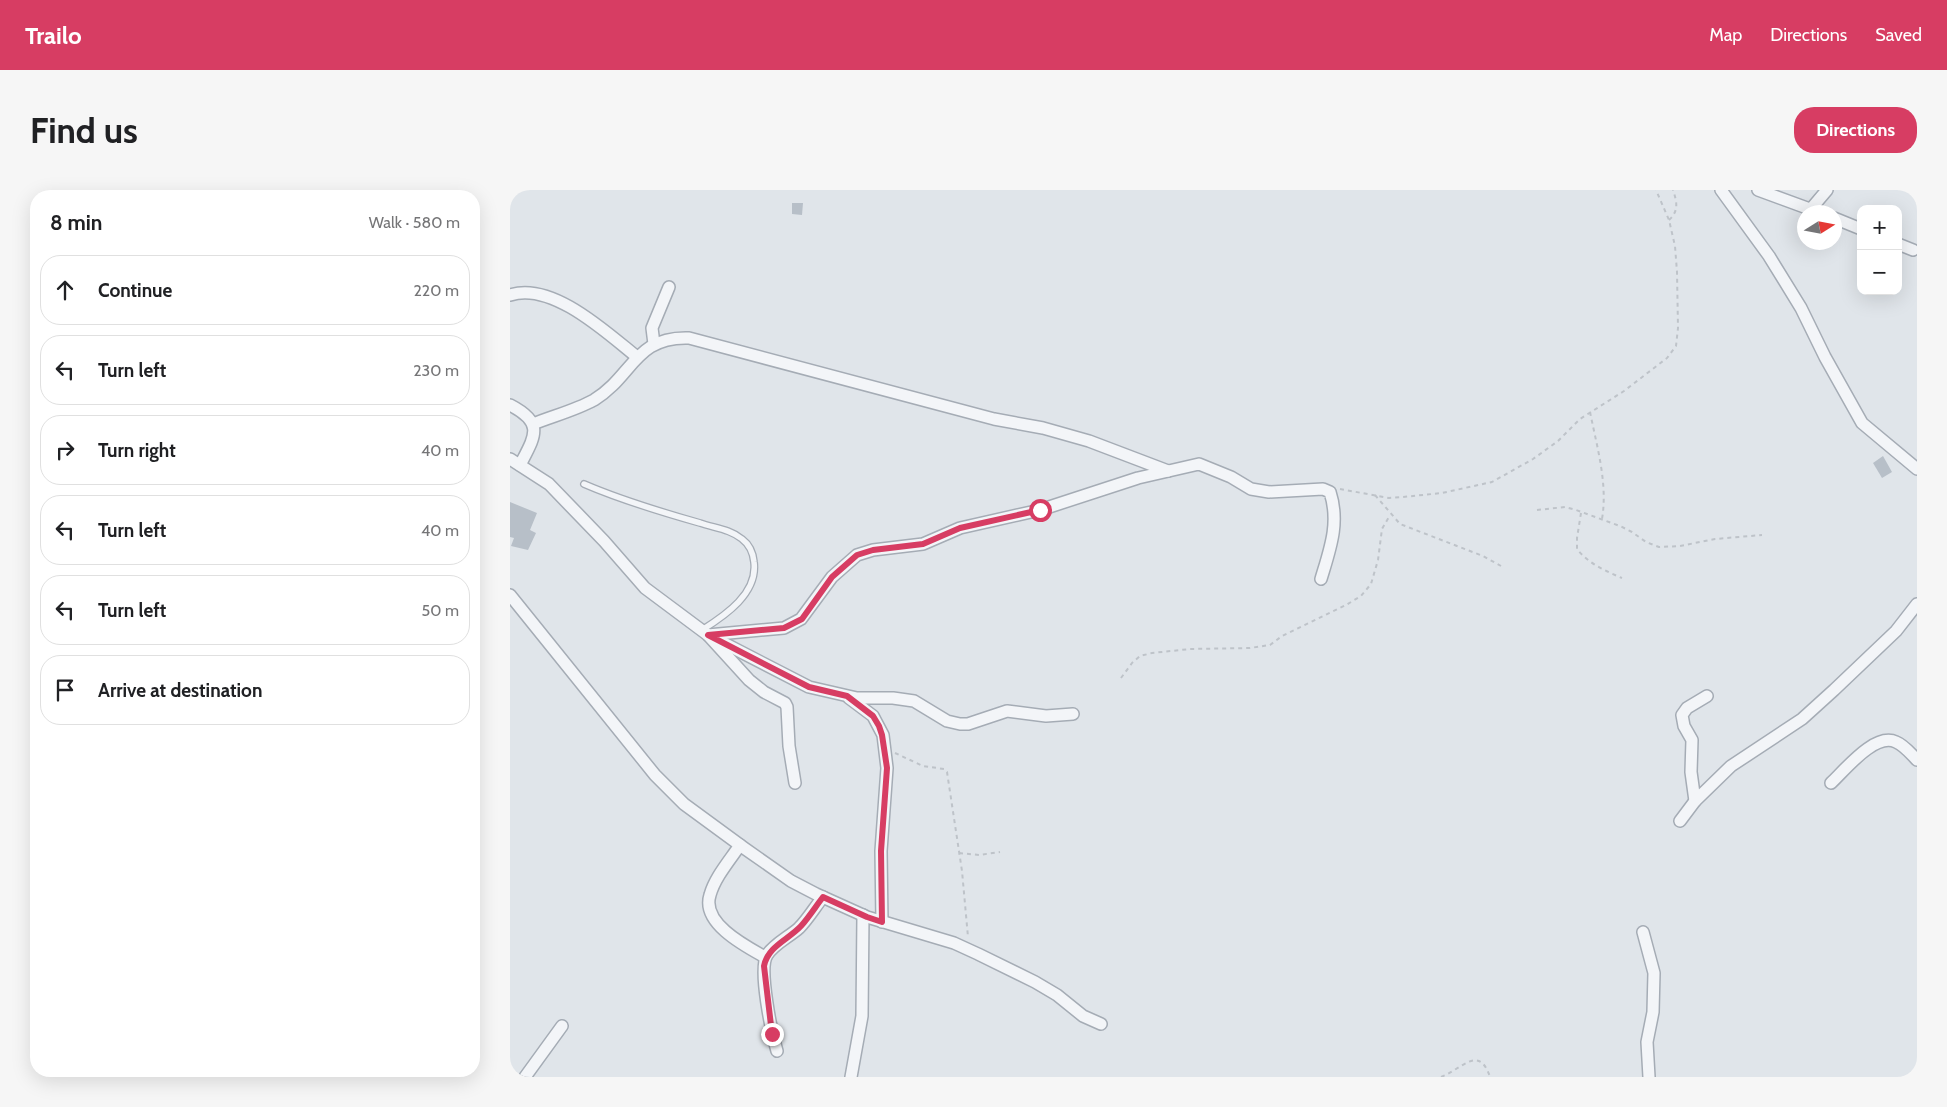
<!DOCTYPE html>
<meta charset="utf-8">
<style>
body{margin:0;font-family:Cabin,sans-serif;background:#f6f6f6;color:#202124}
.controls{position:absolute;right:15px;top:15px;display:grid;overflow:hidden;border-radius:10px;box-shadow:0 5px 20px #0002}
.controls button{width:45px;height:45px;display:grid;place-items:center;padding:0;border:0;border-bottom:1px solid #e0e0e0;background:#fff;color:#202124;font:25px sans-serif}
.compass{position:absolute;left:1287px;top:15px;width:45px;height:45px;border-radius:50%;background:#fff;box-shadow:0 5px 20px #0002;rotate:79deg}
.stop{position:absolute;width:15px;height:15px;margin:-11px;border:4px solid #d73d63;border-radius:50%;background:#fff}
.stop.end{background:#d73d63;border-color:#fff;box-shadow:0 1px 5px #0008}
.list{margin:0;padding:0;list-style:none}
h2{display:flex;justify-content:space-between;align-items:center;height:65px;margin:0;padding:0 20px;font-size:21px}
h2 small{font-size:16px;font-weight:400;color:#757577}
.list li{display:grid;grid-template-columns:32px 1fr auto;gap:15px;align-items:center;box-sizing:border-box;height:70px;margin:0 10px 10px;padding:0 10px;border:1px solid #e0e0e0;border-radius:20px}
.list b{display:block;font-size:19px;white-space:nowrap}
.list em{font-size:16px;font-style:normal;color:#757577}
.icon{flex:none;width:28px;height:28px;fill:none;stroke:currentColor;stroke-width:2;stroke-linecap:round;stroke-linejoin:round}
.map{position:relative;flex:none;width:1407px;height:887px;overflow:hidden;border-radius:20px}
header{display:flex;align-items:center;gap:30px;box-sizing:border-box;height:70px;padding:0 25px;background:#d73d63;color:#fff}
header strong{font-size:24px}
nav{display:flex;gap:28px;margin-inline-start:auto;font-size:18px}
.intro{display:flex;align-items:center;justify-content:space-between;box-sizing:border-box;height:120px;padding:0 30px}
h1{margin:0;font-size:35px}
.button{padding:12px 22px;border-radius:20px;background:#d73d63;color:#fff;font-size:18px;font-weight:700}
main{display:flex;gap:30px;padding:0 30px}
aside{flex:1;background:#fff;border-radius:20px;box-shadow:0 5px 20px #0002}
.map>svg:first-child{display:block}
</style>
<header>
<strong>Trailo</strong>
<nav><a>Map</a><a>Directions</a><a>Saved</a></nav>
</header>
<div class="intro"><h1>Find us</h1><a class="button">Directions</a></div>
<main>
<aside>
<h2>8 min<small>Walk · 580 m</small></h2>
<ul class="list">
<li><svg class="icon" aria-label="ahead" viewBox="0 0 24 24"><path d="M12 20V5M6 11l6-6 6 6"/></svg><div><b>Continue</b></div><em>220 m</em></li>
<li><svg class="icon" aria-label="left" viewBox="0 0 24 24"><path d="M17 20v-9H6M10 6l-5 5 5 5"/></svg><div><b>Turn left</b></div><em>230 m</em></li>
<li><svg class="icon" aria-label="right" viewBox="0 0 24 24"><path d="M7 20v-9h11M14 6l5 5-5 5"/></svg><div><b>Turn right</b></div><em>40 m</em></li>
<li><svg class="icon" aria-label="left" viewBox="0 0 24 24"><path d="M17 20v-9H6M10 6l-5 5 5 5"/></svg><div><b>Turn left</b></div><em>40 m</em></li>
<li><svg class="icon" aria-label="left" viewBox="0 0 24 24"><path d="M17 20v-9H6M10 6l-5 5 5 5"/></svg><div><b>Turn left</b></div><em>50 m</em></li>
<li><svg class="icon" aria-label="arrive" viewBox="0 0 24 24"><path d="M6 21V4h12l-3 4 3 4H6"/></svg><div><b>Arrive at destination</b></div></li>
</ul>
</aside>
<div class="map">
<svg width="1407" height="887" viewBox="0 0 1407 887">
<rect width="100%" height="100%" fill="#e0e5ea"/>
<g fill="#b7bfc8">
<path d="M282,13H293L292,25L282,24Z"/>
<path d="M1373,266L1382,282L1372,288L1363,273Z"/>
<path d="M0,312L27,323L20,340L26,343L18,360L1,356L4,348L0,347Z"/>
</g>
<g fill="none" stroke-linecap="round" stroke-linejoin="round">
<g stroke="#a5acb5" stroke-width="8">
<path id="service" d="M74,294C111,310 151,322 190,333C204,338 220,339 232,349C240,355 243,362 244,372C248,403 216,425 192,440"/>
</g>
<g stroke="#a5acb5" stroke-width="14">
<g id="minor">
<path d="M1211,0L1259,66L1291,118L1315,167L1352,233L1407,279"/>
<path d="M1248,0L1308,22"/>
<path d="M1300,20L1317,0"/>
<path d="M1324,28L1351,39"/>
<path d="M1388,54L1403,60"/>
<path d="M0,105C42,91 97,143 127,167"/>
<path d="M144,154L142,138L159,97"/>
<path d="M0,215C35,233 25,246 10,275"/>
<path d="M23,234C43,226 66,220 84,210C123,186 125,146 179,148L484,229L533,238L579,251L658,281"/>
<path d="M0,269L39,294L94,351L135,398L198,445L239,490L254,502L275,513L277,517L279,556L285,593"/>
<path d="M0,405L145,585L174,614L234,658L281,691L306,704L357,727L444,753L468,764L525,792L547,805L573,826L591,834"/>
<path d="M198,445L274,438L291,429L322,387L347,365L363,360L413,354L450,338L530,320L628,288L689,274L721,287L741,299L759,302L813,299L820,302C830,333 820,359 811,389"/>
<path d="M202,447L299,497L347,508H383L404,511L437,531L450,534H458L497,521L536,526L563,524"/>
<path d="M339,508L363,526L373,545L377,578L371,661L372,732"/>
<path d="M1321,593C1335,580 1365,542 1386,552C1394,555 1401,564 1407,570"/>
<path d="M1185,611L1181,582L1182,550L1174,536L1172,525L1177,518L1197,506"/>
<path d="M1170,631L1185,611L1221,576L1292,529L1324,500L1386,441L1407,414"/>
<path d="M230,655C220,670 205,687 200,705C191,733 235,756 255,767"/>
<path d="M1133,742L1144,783L1143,822L1137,852L1139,887"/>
<path d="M267,861C262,844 248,779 257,765C264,754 279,747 289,738C298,729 305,717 313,707"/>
<path d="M15,887L52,836"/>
<path d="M341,887L352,826L353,725"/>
</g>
</g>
<g stroke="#bec3c9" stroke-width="2" stroke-dasharray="4 4" stroke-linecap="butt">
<path d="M1159,30C1169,21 1167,12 1163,0"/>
<path d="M1080,222C1087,257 1098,294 1092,329"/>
<path d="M830,299L879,308L893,307L932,303L982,292L1023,269L1048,251L1070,229L1114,201L1157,168L1166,156L1168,138L1167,82L1165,56L1159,30L1146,0"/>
<path d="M865,305L890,334L973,366L991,376"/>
<path d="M1027,320L1055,317L1066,320L1110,336L1122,342L1136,352L1149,357L1170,356L1205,349L1252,345"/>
<path d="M1071,323L1067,348V359C1078,373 1095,381 1112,388"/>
<path d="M611,488L622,473L630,466L642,463L680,459L740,458L760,455L772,446L836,415L851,406L861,394L868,370L872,339L880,325"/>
<path d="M385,563L413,576L434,579L437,582L452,681L458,747"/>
<path d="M449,663L469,665L490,662"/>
<path d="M931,887C952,879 969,854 980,887"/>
</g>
<use href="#service" stroke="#f3f5f8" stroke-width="5.5"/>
<use href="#minor" stroke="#f3f5f8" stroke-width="11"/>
</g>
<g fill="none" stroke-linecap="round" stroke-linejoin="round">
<path stroke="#d73d63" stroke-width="6" d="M262,844L254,776C258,756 278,750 291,736C299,727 306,716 313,707L357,727L372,732L371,661L377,578L372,545L369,536L363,526L337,506L299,497L198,445L274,438L292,429L322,387L347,365L363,360L413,354L450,338L530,320"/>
</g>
</svg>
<div class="controls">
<button>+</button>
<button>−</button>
</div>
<svg class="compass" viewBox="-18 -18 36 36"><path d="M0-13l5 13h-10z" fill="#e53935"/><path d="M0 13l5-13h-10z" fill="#757577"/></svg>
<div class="stop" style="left:530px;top:320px"></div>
<div class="stop end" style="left:262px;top:844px"></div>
</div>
</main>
